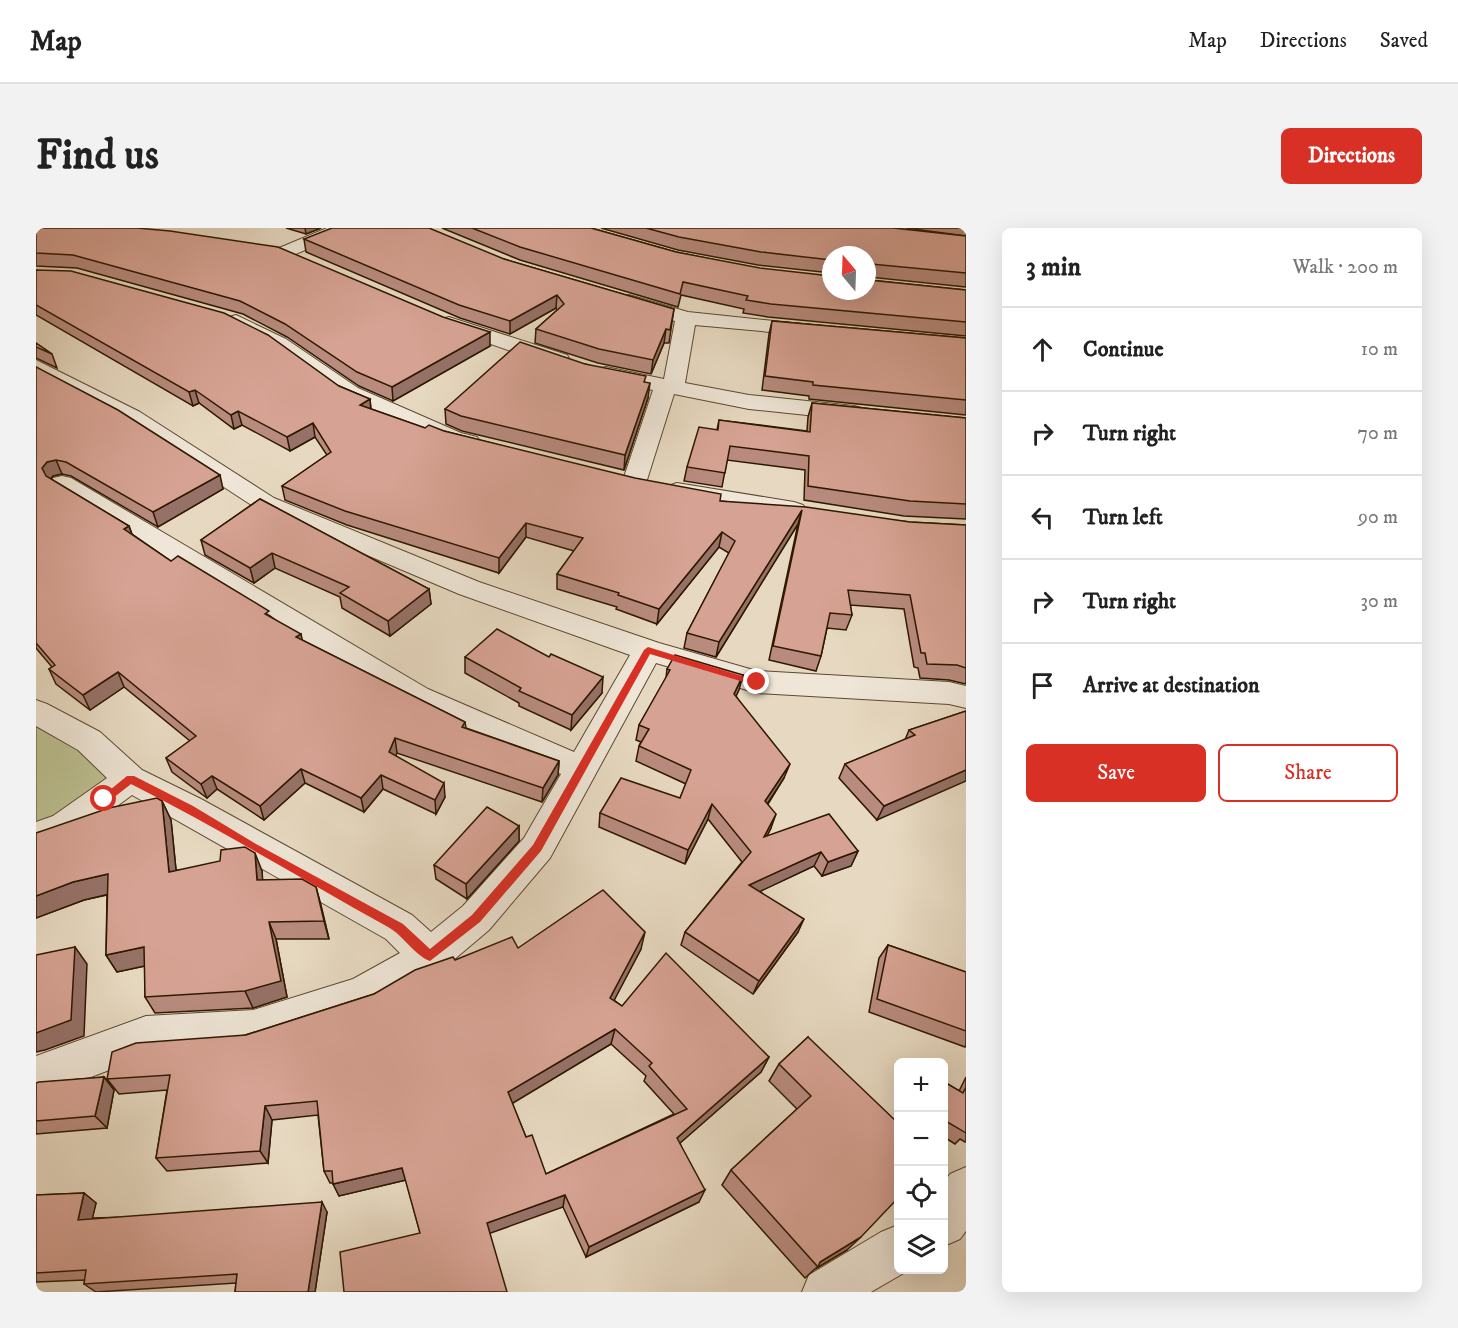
<!DOCTYPE html>
<meta charset="utf-8">
<style>
body{margin:0;font-family:"IM FELL DW Pica",serif;background:#f2f2f2;color:#222}
.controls{position:absolute;right:18px;bottom:18px;display:grid;overflow:hidden;border-radius:9px;box-shadow:0 6px 24px #0002}
.controls button{width:54px;height:54px;display:grid;place-items:center;padding:0;border:0;border-bottom:2px solid #e0e0e0;background:#fff;color:#222;font:30px sans-serif}
.compass{position:absolute;left:786px;top:18px;width:54px;height:54px;border-radius:50%;background:#fff;box-shadow:0 6px 24px #0002;rotate:341deg}
.stop{position:absolute;width:18px;height:18px;margin:-14px;border:4px solid #d93025;border-radius:50%;background:#fff}
.stop.end{background:#d93025;border-color:#fff;box-shadow:0 2px 6px #0008}
.list{margin:0;padding:0;list-style:none}
h2{display:flex;justify-content:space-between;align-items:center;height:78px;margin:0;padding:0 24px;font-size:26px}
h2 small{font-size:20px;font-weight:400;color:#767676}
.list li{display:grid;grid-template-columns:39px 1fr auto;gap:18px;align-items:center;box-sizing:border-box;height:84px;padding:0 24px;border-top:2px solid #e0e0e0}
.list b{display:block;font-size:22px;white-space:nowrap}
.list em{font-size:20px;font-style:normal;color:#767676}
.actions{display:flex;gap:12px;padding:18px 24px}
.actions a{flex:1;padding:14px 0;border:2px solid #d93025;border-radius:9px;text-align:center;font-size:21px;color:#d93025}
.actions .main{background:#d93025;color:#fff}
.icon{flex:none;width:33px;height:33px;fill:none;stroke:currentColor;stroke-width:2;stroke-linecap:round;stroke-linejoin:round}
.map{position:relative;flex:none;width:930px;height:1064px;overflow:hidden;border-radius:9px}
header{display:flex;align-items:center;gap:36px;box-sizing:border-box;height:84px;padding:0 30px;background:#fff;border-bottom:2px solid #e0e0e0}
header strong{font-size:28px}
nav{display:flex;gap:33px;margin-inline-start:auto;font-size:21px}
.intro{display:flex;align-items:center;justify-content:space-between;box-sizing:border-box;height:144px;padding:0 36px}
h1{margin:0;font-size:42px}
.button{padding:15px 27px;border-radius:9px;background:#d93025;color:#fff;font-size:21px;font-weight:700}
main{display:flex;gap:36px;padding:0 36px}
aside{flex:1;background:#fff;border-radius:9px;box-shadow:0 6px 24px #0002}
.map>svg:first-child{display:block}
</style>
<header>
<strong>Map</strong>
<nav><a>Map</a><a>Directions</a><a>Saved</a></nav>
</header>
<div class="intro"><h1>Find us</h1><a class="button">Directions</a></div>
<main>
<div class="map">
<svg width="930" height="1064" viewBox="0 0 930 1064">
<rect width="100%" height="100%" fill="#e7d9c1"/>
<filter id="stains"><feTurbulence type="fractalNoise" baseFrequency=".00333" numOctaves="4"/><feColorMatrix values="0 0 0 0 .2 0 0 0 0 .09 0 0 0 0 .02 0 0 0 .5 -.17"/></filter>
<radialGradient id="worn" r=".72"><stop offset=".6" stop-color="#630" stop-opacity="0"/><stop offset="1" stop-color="#630" stop-opacity=".3"/></radialGradient>
<path fill="#bbbe8f" stroke="#746c48" stroke-width="1.5" d="M0,484L94,551L0,609Z"/>
<g fill="none" stroke-linecap="round" stroke-linejoin="round">
<g stroke="#5c4930" stroke-width="2">
<g id="minor">
<path d="M291,0H315L312,4L255,28H243L240,24L243,20Z"/>
<path d="M593,67L652,84L786,98L789,102L786,106L779,108L659,97L649,155L713,167L818,178L826,180L829,185L826,190L818,192L713,181L638,166L610,255L607,260L598,262L589,260L586,255L617,162L562,151L559,146L562,141L570,139L628,151L639,93L586,77L583,73L586,69Z"/>
<path d="M200,87L250,111L322,160L425,205L441,209L445,214L441,219L433,221L409,215L306,170L236,119L193,97L190,93L193,89Z"/>
<path d="M413,89L531,127L534,132L531,137L523,138L515,137L406,99L403,95L406,91Z"/>
<path d="M0,132L104,184L238,270L443,354L623,415L721,443L913,454L930,458V480L913,476L721,465L620,435L514,630L453,702L408,740L341,780L217,820L110,828L0,870V828L110,788L217,782L317,751L364,725L350,711L96,567L41,608L0,623V594L17,588L71,550L42,522L0,498V472L11,476L64,504L106,542L165,571L376,687L395,704L427,678L488,610L525,546L370,477L17,260L14,255L17,250L26,248L35,250L392,461L538,524L594,427L423,366L220,280L88,194L0,147Z"/>
<path d="M641,255L758,274L767,277L771,282L767,287L758,290L632,268L628,263L632,258Z"/>
<path d="M930,939V1003L924,1011L908,1018V955L914,946Z"/>
<path d="M862,997V1042H873L835,1064H766L773,1047L845,1004Z"/>
</g>
</g>
<use href="#minor" fill="#efe6d7" fill-rule="evenodd"/>
</g>
<g fill="#b88b7e" stroke="#2e1900" stroke-width="1.5" fill-rule="evenodd">
<path d="M0,0L454,118L357,173L323,158L251,109L207,86L41,40L0,38Z"/>
<path d="M250,0H285L270,6Z"/>
<path d="M406,0H555L640,24L831,63L795,27V45L722,37L642,22L565,0H857L930,8V59L833,49V52L930,62V108L732,89L707,85L708,81L645,67L642,79L484,32Z"/>
<path d="M870,0H930V8Z"/>
<path d="M268,11L468,31L638,81L633,115H628L615,146L562,135L499,115L500,101L521,82L520,80L474,106L424,90L270,24Z"/>
<path d="M0,42L303,158L334,171L335,181L389,200L408,203L684,273L874,294L930,297V456L913,452L884,450L882,440L878,439L868,381L814,377L816,387L810,402L791,400L785,428L780,443L733,432L762,296L680,429L648,420L651,405L693,325L683,319L621,396L580,381L581,379L521,361V346L538,323L490,309L463,345L311,297L249,272L246,258L291,227L279,209L254,223L206,197L198,201L163,175L157,178L0,87Z"/>
<path d="M736,93L930,110V187L773,171V168L726,162L733,106Z"/>
<path d="M0,115L16,126L21,140L0,130Z"/>
<path d="M549,136L609,154L612,170L588,242L426,203L410,196L409,181Z"/>
<path d="M0,139L187,261L122,299L35,248L26,246L17,248L15,251L93,298L96,306L135,333L234,388L266,412L429,494L430,500L523,533L522,547L506,574L361,525L359,527L409,569L400,586L347,561L328,584L269,555L228,592L181,561L171,570L136,544L130,530L154,513L88,459L54,482L20,456L13,441L16,439L0,420Z"/>
<path d="M776,175L930,190V291L868,288L768,272L769,242L691,232L686,259L648,253L651,239L681,202L683,192L771,203L772,189Z"/>
<path d="M224,271L393,361L395,376L354,408L306,380L304,369L239,340L218,355L169,327L165,312Z"/>
<path d="M429,429L566,465L535,502L483,478V475L429,445Z"/>
<path d="M631,441L707,447L700,468L748,550L732,576L735,600L731,608L822,623L815,638L786,648L778,638L724,663L762,704L717,766L645,717L649,704L706,634L672,591L649,636L563,599L564,585L644,570L650,556L600,533L603,518L605,514L600,512L603,497L630,450Z"/>
<path d="M930,483L841,592L803,550L809,536L869,512L873,502Z"/>
<path d="M126,573L135,592L140,642L226,643V652L280,659L293,711H240L251,769L217,780L119,785L109,769V738L81,744L70,727L71,667L48,672L0,690V605Z"/>
<path d="M483,598V613L431,671L400,651L398,637Z"/>
<path d="M852,717L930,744V817L929,819L833,784L843,730Z"/>
<path d="M482,720L605,721L578,772L586,778L733,829L725,844L644,915L663,974L550,1029L527,979L384,1005L370,952L303,968L297,955H294L288,943L282,887L236,892L232,935L131,943L120,930L131,862L83,866L71,851L338,766L419,732ZM575,816L610,848L608,853L638,886L510,946L490,909L476,875Z"/>
<path d="M772,809L811,1022L780,1040L769,1050L686,957L695,942L761,881L733,853L743,836Z"/>
<path d="M68,849L78,862L71,900L0,906V855Z"/>
<path d="M930,849V913L929,914L924,911L919,916L908,909V858L910,855L923,863Z"/>
<path d="M48,965L60,975L56,990L291,984L279,1064H199L200,1055L60,1064L48,1056L49,1052L0,1054V967Z"/>
</g>
<g fill="#967167" stroke="#2e1900" stroke-width="1.5">
<path d="M269,0H285L270,6Z"/>
<path d="M521,67L520,80L474,106V93Z"/>
<path d="M630,101L628,115L615,146L617,132Z"/>
<path d="M454,104V118L357,173L356,159Z"/>
<path d="M614,155L612,170L588,242L589,227Z"/>
<path d="M159,162L163,175L157,178L153,164Z"/>
<path d="M334,171L335,185L324,177Z"/>
<path d="M202,183L206,197L198,201L195,187Z"/>
<path d="M277,195L279,209L254,223L251,209Z"/>
<path d="M20,232L26,246L17,248L12,254L6,240L11,234Z"/>
<path d="M184,247L187,261L122,299L117,284Z"/>
<path d="M766,282L762,296L680,429L683,414Z"/>
<path d="M490,295V309L463,345V330Z"/>
<path d="M93,298L98,313L88,301Z"/>
<path d="M686,304L683,319L621,396L623,381Z"/>
<path d="M236,325L239,340L218,355L214,340Z"/>
<path d="M393,361L395,376L354,408L352,393Z"/>
<path d="M265,406L268,420L260,409Z"/>
<path d="M82,444L88,459L54,482L47,467Z"/>
<path d="M707,447L703,462L694,481L698,466Z"/>
<path d="M567,449L566,465L535,502L536,487Z"/>
<path d="M359,510L361,525L355,538L353,524Z"/>
<path d="M523,533L522,547L506,574L507,560Z"/>
<path d="M754,536L748,550L724,587L729,573Z"/>
<path d="M265,541L269,555L228,592L224,578Z"/>
<path d="M930,542V553L841,592L848,578Z"/>
<path d="M345,547L347,561L328,584L325,570Z"/>
<path d="M176,548L181,561L171,570L165,556Z"/>
<path d="M408,555L409,569L400,586L399,572Z"/>
<path d="M126,573L135,592L142,662L133,644Z"/>
<path d="M676,576L672,591L649,636L652,622Z"/>
<path d="M740,586L735,600L723,623L728,609Z"/>
<path d="M483,598V613L431,671L430,656Z"/>
<path d="M822,623L815,638L786,648L792,634Z"/>
<path d="M785,624L778,638L708,671L713,657Z"/>
<path d="M219,625L226,643L228,670L221,652Z"/>
<path d="M72,646L82,664L48,672L0,690V668L37,654Z"/>
<path d="M280,659L285,677L293,711L288,693Z"/>
<path d="M768,691L762,704L717,766L723,753Z"/>
<path d="M233,694L240,711L251,769L217,780L209,763Z"/>
<path d="M609,704L605,721L571,786L574,770Z"/>
<path d="M39,719L51,736L48,808L9,822L0,824V805Z"/>
<path d="M108,719L118,736L81,744L70,727Z"/>
<path d="M579,801L575,816L472,878V864Z"/>
<path d="M733,829L725,844L635,923L641,910Z"/>
<path d="M68,849L78,862L71,900L59,888Z"/>
<path d="M229,878L236,892L232,935L224,923Z"/>
<path d="M366,940L370,952L303,968L297,956Z"/>
<path d="M669,962L663,974L550,1029L553,1019Z"/>
<path d="M48,965L60,975L54,1001L42,992Z"/>
<path d="M529,967L527,979L452,1006L451,995Z"/>
<path d="M286,974L291,984L279,1064H272Z"/>
<path d="M825,1009L811,1022L781,1040L784,1034Z"/>
</g>
<g fill="#d6a293" stroke="#2e1900" stroke-width="1.5" fill-rule="evenodd">
<path d="M0,0H101L134,3L242,19L407,89L454,104L356,159L321,144L249,96L204,73L37,27L0,25Z"/>
<path d="M296,0H393L468,31L638,81L634,102L630,101L617,132L563,121L500,101L528,76L521,67L474,93L423,77L268,11Z"/>
<path d="M436,0H555L640,24L724,40L795,48V63H831V27H795V32L725,24L643,9L610,0H857L930,8V45L835,36L832,38L833,52L930,62V94L735,76L710,72L712,68L647,54L644,66L484,19Z"/>
<path d="M0,42L35,43L188,85L232,107L303,158L334,171L324,177L389,200L393,197L408,203L599,250L685,266L684,273L770,279L874,294L930,297V440L921,437L891,436L889,425H885L874,367L812,362L816,387L794,385L785,428L737,418L766,282L683,414L651,405L699,313L686,304L623,381L582,367L583,365L521,346L547,310L490,295L463,330L309,283L246,258L295,224L277,195L251,209L202,183L195,187L159,162L153,164L0,77Z"/>
<path d="M736,93L930,110V172L777,157V154L729,148Z"/>
<path d="M484,114L549,136L610,148L608,154L614,155L589,227L425,188L409,181Z"/>
<path d="M0,115L16,126L0,119Z"/>
<path d="M0,139L82,182L184,247L117,284L30,234L20,232L11,234L6,240L10,248L93,298L88,301L135,333L142,328L233,383L229,386L265,406L260,409L429,494L426,499L523,533L507,560L359,510L353,524L408,555L399,572L345,547L325,570L265,541L224,578L176,548L165,556L130,530L160,508L82,444L47,467L13,441L19,437L0,415Z"/>
<path d="M776,175L930,190V276L874,273L772,258L773,228L694,218L689,245L651,239L663,199L682,202L683,192L774,204Z"/>
<path d="M224,271L393,361L352,393L304,365L313,359L236,325L214,340L165,312Z"/>
<path d="M461,401L513,429L515,426L567,449L536,487L483,463L485,460L429,429Z"/>
<path d="M639,427L707,447L698,466L754,536L729,573L740,586L728,609L793,586L822,623L792,634L785,624L713,657L768,691L723,753L649,704L715,624L676,576L652,622L564,585L585,550L644,570L655,542L603,518L613,501L603,497L634,442L631,441Z"/>
<path d="M930,483V542L848,578L809,536L879,507L873,502Z"/>
<path d="M121,570L126,573L133,644L184,633L185,622L209,619L219,625L221,652L266,651L280,659L288,693L233,694L245,753L209,763L109,769L108,719L70,727L72,646L37,654L0,668V605L73,580Z"/>
<path d="M451,579L483,598L430,656L398,637Z"/>
<path d="M567,662L609,704L574,770L586,778L630,725L733,829L641,910L669,962L553,1019L529,967L451,995L471,1064H308L304,1024L384,1005L366,940L297,956L296,943H288L281,873L229,878L224,923L120,930L134,847L71,851L76,824L100,815L210,807L338,766L379,742L417,729L419,732L476,709L482,720ZM579,801L616,835L613,838L651,881L510,946L496,907L490,909L472,864Z"/>
<path d="M852,717L930,744V803L841,771Z"/>
<path d="M39,719L35,792L0,805V727Z"/>
<path d="M772,809L862,895V970L825,1009L784,1034L782,1039L695,942L775,868L743,836Z"/>
<path d="M68,849L59,888L0,893V855L3,854Z"/>
<path d="M910,855L927,865L930,859V905L908,892V862Z"/>
<path d="M48,965L42,992L286,974L272,1064H199L201,1046L48,1056L50,1042L0,1045V967Z"/>
</g>
<path fill="#d93025" d="M612,419L725,454L721,458L614,426L505,623L444,694L394,733C378,727 367,707 352,699C266,651 182,600 95,556L72,574L68,575L63,571L91,548H98L157,578L220,616L367,696L394,721L436,687L497,617L608,422Z"/>
<rect width="100%" height="100%" filter="url(#stains)"/>
<rect width="100%" height="100%" fill="url(#worn)"/>
</svg>
<div class="controls">
<button>+</button>
<button>−</button>
<button><svg class="icon" aria-label="locate" viewBox="0 0 24 24"><circle cx="12" cy="12" r="6"/><path d="M12 2v4M12 18v4M2 12h4M18 12h4"/></svg></button>
<button><svg class="icon" aria-label="layers" viewBox="0 0 24 24"><path d="M12 4l9 5-9 5-9-5zM3 14l9 5 9-5"/></svg></button>
</div>
<svg class="compass" viewBox="-18 -18 36 36"><path d="M0-13l5 13h-10z" fill="#e53935"/><path d="M0 13l5-13h-10z" fill="#767676"/></svg>
<div class="stop" style="left:68px;top:571px"></div>
<div class="stop end" style="left:721px;top:454px"></div>
</div>
<aside>
<h2>3 min<small>Walk · 200 m</small></h2>
<ul class="list">
<li><svg class="icon" aria-label="ahead" viewBox="0 0 24 24"><path d="M12 20V5M6 11l6-6 6 6"/></svg><div><b>Continue</b></div><em>10 m</em></li>
<li><svg class="icon" aria-label="right" viewBox="0 0 24 24"><path d="M7 20v-9h11M14 6l5 5-5 5"/></svg><div><b>Turn right</b></div><em>70 m</em></li>
<li><svg class="icon" aria-label="left" viewBox="0 0 24 24"><path d="M17 20v-9H6M10 6l-5 5 5 5"/></svg><div><b>Turn left</b></div><em>90 m</em></li>
<li><svg class="icon" aria-label="right" viewBox="0 0 24 24"><path d="M7 20v-9h11M14 6l5 5-5 5"/></svg><div><b>Turn right</b></div><em>30 m</em></li>
<li><svg class="icon" aria-label="arrive" viewBox="0 0 24 24"><path d="M6 21V4h12l-3 4 3 4H6"/></svg><div><b>Arrive at destination</b></div></li>
</ul>
<div class="actions"><a class="main">Save</a><a>Share</a></div>
</aside>
</main>
